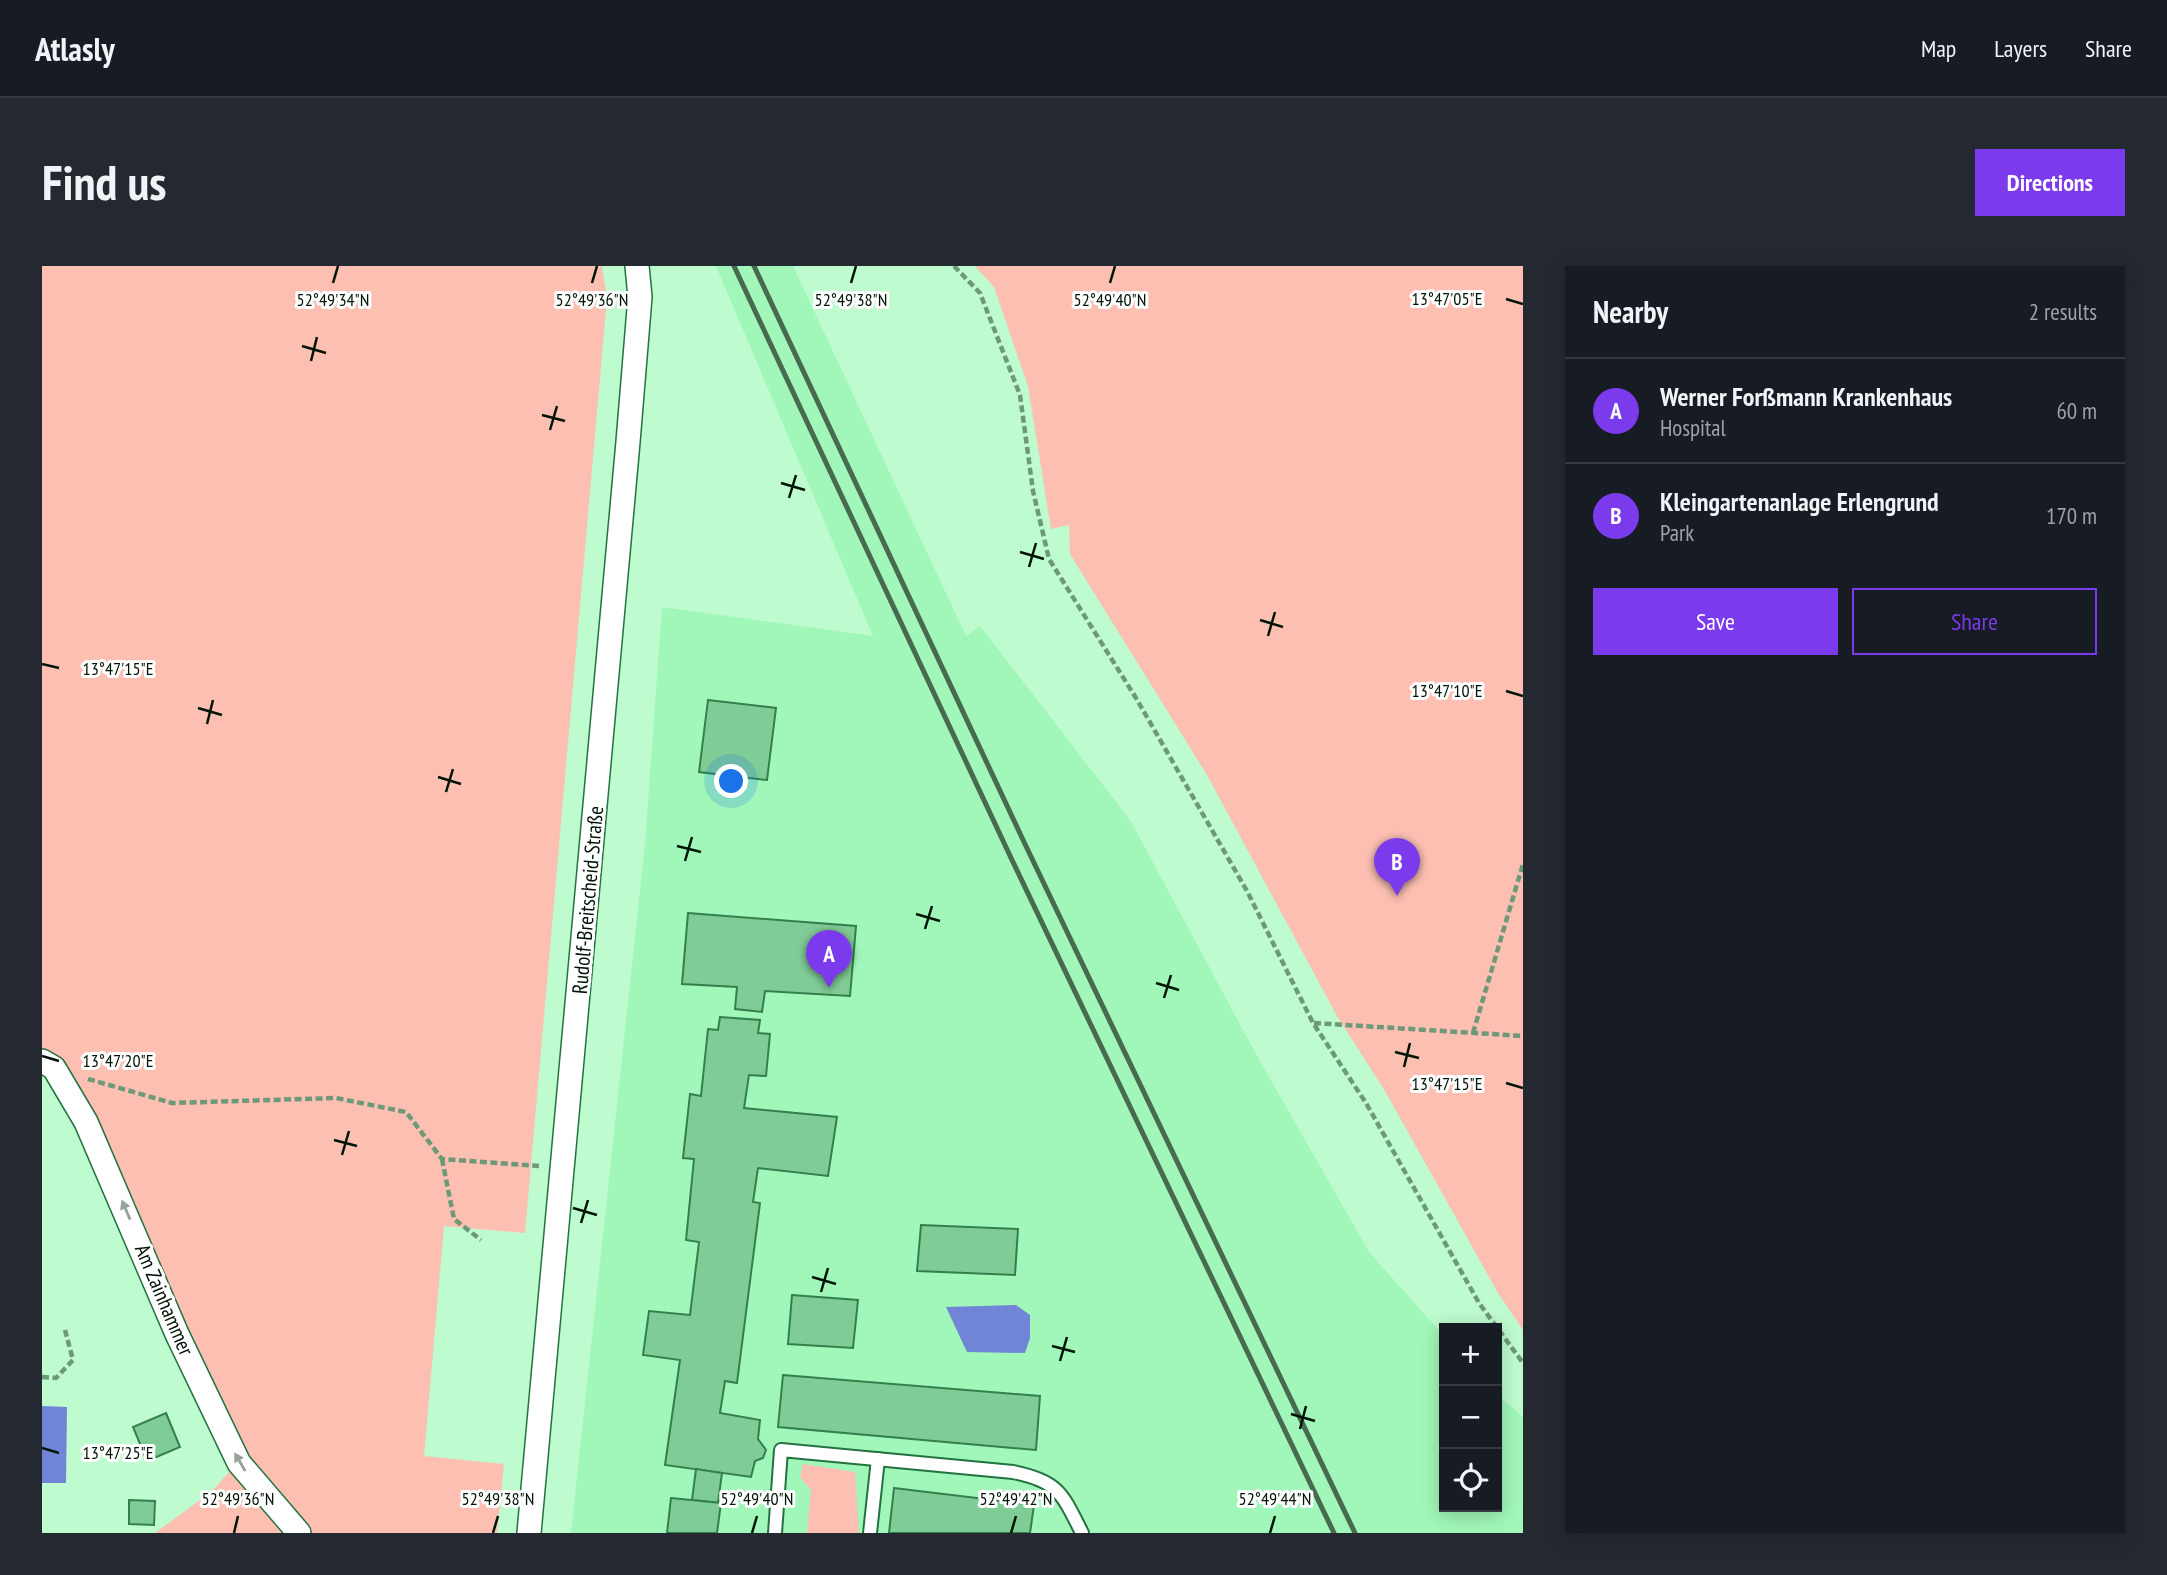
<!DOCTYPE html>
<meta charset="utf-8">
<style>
body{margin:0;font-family:"PT Sans Narrow",sans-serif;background:#242831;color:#f1f3f6}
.controls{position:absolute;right:21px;bottom:21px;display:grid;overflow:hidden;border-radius:0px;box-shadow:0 4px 18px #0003}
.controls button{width:63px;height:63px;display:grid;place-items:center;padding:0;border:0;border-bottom:2px solid #363941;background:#171b24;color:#f1f3f6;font:35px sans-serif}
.you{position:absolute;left:690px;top:516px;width:24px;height:24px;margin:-18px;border:5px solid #fff;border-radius:50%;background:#1a73e8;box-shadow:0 0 0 10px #1a73e833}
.badge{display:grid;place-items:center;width:46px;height:46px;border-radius:50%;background:#7c3aed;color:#fff;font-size:23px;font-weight:700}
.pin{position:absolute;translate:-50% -58px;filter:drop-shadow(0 2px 4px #0008)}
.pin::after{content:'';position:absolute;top:37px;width:24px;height:21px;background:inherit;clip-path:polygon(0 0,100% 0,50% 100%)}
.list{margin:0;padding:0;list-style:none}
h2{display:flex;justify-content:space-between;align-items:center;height:91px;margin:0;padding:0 28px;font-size:30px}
h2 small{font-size:23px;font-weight:400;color:#9ea1a6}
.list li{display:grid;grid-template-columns:46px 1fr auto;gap:21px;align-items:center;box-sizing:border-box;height:105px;padding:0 28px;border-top:2px solid #363941}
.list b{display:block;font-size:26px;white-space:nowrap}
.list p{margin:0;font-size:23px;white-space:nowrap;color:#9ea1a6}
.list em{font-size:23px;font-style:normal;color:#9ea1a6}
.actions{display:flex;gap:14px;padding:21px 28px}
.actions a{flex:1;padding:16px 0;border:2px solid #7c3aed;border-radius:0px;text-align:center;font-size:24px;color:#7c3aed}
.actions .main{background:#7c3aed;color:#fff}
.icon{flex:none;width:38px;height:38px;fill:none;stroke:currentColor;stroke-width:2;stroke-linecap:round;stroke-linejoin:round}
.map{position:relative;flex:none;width:1481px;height:1267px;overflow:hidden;border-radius:0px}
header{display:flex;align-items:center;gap:42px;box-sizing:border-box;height:98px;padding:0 35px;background:#171b24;border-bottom:2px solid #363941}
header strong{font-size:33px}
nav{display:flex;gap:38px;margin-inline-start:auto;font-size:24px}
.intro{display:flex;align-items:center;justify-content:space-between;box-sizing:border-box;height:168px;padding:0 42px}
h1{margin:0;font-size:49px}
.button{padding:18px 32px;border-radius:0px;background:#7c3aed;color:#fff;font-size:24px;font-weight:700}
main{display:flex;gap:42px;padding:0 42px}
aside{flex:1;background:#171b24;border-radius:0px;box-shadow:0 4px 18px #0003}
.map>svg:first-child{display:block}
</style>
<header>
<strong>Atlasly</strong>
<nav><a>Map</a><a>Layers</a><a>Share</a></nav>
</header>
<div class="intro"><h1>Find us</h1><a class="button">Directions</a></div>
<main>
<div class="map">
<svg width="1481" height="1267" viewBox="0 0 1481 1267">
<rect width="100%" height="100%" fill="#befbce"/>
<path fill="#a1f7b9" d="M674,0H751L924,370L938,360L1088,554L1215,790L1327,986L1402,1070V1241H1455V1128L1481,1151V1267H529L603,578L620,341L831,370Z"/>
<g fill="#fcbfb2">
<path d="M0,0H560L565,32L483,967L402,960L382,1190L462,1198L455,1267H268L200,1194L0,786Z"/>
<path d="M933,0H1481V1064L1456,1027L1343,825L1295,750L1165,509L1028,288L1027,259L1009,263L986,120L952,21Z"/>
<path d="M761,1198L813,1206L817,1267H765L769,1224L758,1211Z"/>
<path d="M191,1202L252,1267H113L169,1226Z"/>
</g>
<g fill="#7185d6">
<path d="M974,1039L988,1049V1072L983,1087L925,1086L904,1041Z"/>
<path d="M0,1140L25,1141L24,1217H0Z"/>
</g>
<g fill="#80cc96" stroke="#33804e" stroke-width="2">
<path d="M666,434L734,442L725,514L657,506Z"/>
<path d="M646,647L814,660L808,730L723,725L720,746L693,743L695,721L640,718Z"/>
<path d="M678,751L718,754L716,767L728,768L724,810L707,809L702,842L795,851L786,910L716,902L711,936L718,937L695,1117L683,1115L678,1147L718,1154L716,1173L724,1184L721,1192L713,1195L709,1211L623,1199L638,1094L601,1089L607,1045L648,1049L657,976L644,974L652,893L641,892L648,828L659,830L666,763L676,764Z"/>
<path d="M879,959L976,963L973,1009L875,1005Z"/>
<path d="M750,1029L816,1034L811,1082L746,1078Z"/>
<path d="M741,1109L998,1130L994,1184L736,1161Z"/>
<path d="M124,1147L138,1181L105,1195L91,1161Z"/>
<path d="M654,1203L680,1207L676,1237L650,1234Z"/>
<path d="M852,1222L992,1239L988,1267H847Z"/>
<path d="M629,1232L679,1237L675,1267H625Z"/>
<path d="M87,1234L113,1235L112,1259L87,1258Z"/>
</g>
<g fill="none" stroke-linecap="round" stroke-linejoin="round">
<g stroke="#247241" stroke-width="16">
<g id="lane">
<path d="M733,1267L739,1184L971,1206C1016,1215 1020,1227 1040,1267"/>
<path d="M828,1267L836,1193"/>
</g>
</g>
<g stroke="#247241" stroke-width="26">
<g id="street">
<path d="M0,795L12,802L44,856L135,1068L197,1197L257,1267"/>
<path d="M487,1267L586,176L598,31L595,0"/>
</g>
</g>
<g stroke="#6e9979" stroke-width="4.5" stroke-dasharray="7 3.5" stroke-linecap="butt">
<path d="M912,0L938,27L978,129L991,225L1007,293L1094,432L1205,625L1271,757L1324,837L1437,1037L1481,1097"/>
<path d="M1272,757L1481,770"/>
<path d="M1431,767L1481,598"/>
<path d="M46,813L130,837L294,832L364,846L400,893L497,900"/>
<path d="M400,893L412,953L439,974"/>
<path d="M0,1111L14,1112L31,1094L23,1064"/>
</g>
<use href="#lane" stroke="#fff" stroke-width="12"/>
<use href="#street" stroke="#fff" stroke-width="23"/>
<g stroke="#476a51" stroke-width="5">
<path d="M692,0L970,594L1292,1267"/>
<path d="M712,0L982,576L1313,1267"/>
</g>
</g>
<defs><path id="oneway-solid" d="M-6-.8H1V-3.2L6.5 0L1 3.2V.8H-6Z" transform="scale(1.75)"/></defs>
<g fill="#99a19b">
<use href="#oneway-solid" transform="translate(84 944) rotate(-113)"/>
<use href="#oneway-solid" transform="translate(198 1196) rotate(-120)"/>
</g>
<path fill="none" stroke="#001406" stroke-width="2.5" d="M291,17L296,0M550,17L555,0M809,17L814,0M1068,17L1073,0M1464,33L1481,38M260,80L284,87M269,95L275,71M500,149L523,155M508,164L515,140M739,217L763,224M747,232L754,209M978,286L1002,293M987,301L994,277M1218,354L1241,361M1226,370L1233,346M0,398L17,402M1464,425L1481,430M156,442L180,449M165,458L171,434M396,511L419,518M404,526L411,503M635,580L659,586M643,595L650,571M874,648L898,655M883,663L890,640M1114,717L1137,724M1122,732L1129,709M1353,786L1377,792M0,790L17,795M1362,801L1368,777M1464,817L1481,822M292,874L315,880M300,889L307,865M531,942L555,949M539,957L546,934M770,1011L794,1018M779,1026L786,1002M1010,1080L1033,1086M1018,1095L1025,1071M1249,1148L1273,1155M1258,1163L1264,1140M0,1182L17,1187M192,1267L196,1250M451,1267L456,1250M710,1267L715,1250M969,1267L974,1250M1228,1267L1233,1250"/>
<g text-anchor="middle" stroke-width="6" stroke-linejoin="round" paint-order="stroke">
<g font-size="21" fill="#001406" stroke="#fff">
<text transform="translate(546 634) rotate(-85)" y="7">Rudolf-Breitscheid-Straße</text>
<text transform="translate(122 1034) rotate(67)" y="7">Am Zainhammer</text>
</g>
</g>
<g font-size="18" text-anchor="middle" fill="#001406" stroke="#fff" stroke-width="6" stroke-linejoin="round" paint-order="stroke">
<text x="1405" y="39">13°47'05"E</text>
<text x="291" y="40">52°49'34"N</text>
<text x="550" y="40">52°49'36"N</text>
<text x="809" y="40">52°49'38"N</text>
<text x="1068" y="40">52°49'40"N</text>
<text x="76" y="409">13°47'15"E</text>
<text x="1405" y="431">13°47'10"E</text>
<text x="76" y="801">13°47'20"E</text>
<text x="1405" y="824">13°47'15"E</text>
<text x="76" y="1193">13°47'25"E</text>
<text x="196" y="1239">52°49'36"N</text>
<text x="456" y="1239">52°49'38"N</text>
<text x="715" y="1239">52°49'40"N</text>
<text x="974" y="1239">52°49'42"N</text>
<text x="1233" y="1239">52°49'44"N</text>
</g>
</svg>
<div class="controls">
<button>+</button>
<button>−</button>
<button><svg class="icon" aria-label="locate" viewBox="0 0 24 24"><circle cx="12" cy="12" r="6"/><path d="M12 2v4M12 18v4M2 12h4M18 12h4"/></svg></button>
</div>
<div class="you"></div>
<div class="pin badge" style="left:787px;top:722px">A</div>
<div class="pin badge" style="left:1355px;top:630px">B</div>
</div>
<aside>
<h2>Nearby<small>2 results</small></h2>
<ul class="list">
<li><span class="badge">A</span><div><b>Werner Forßmann Krankenhaus</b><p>Hospital</p></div><em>60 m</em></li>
<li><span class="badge">B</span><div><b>Kleingartenanlage Erlengrund</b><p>Park</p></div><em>170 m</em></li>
</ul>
<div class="actions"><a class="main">Save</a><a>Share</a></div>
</aside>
</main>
